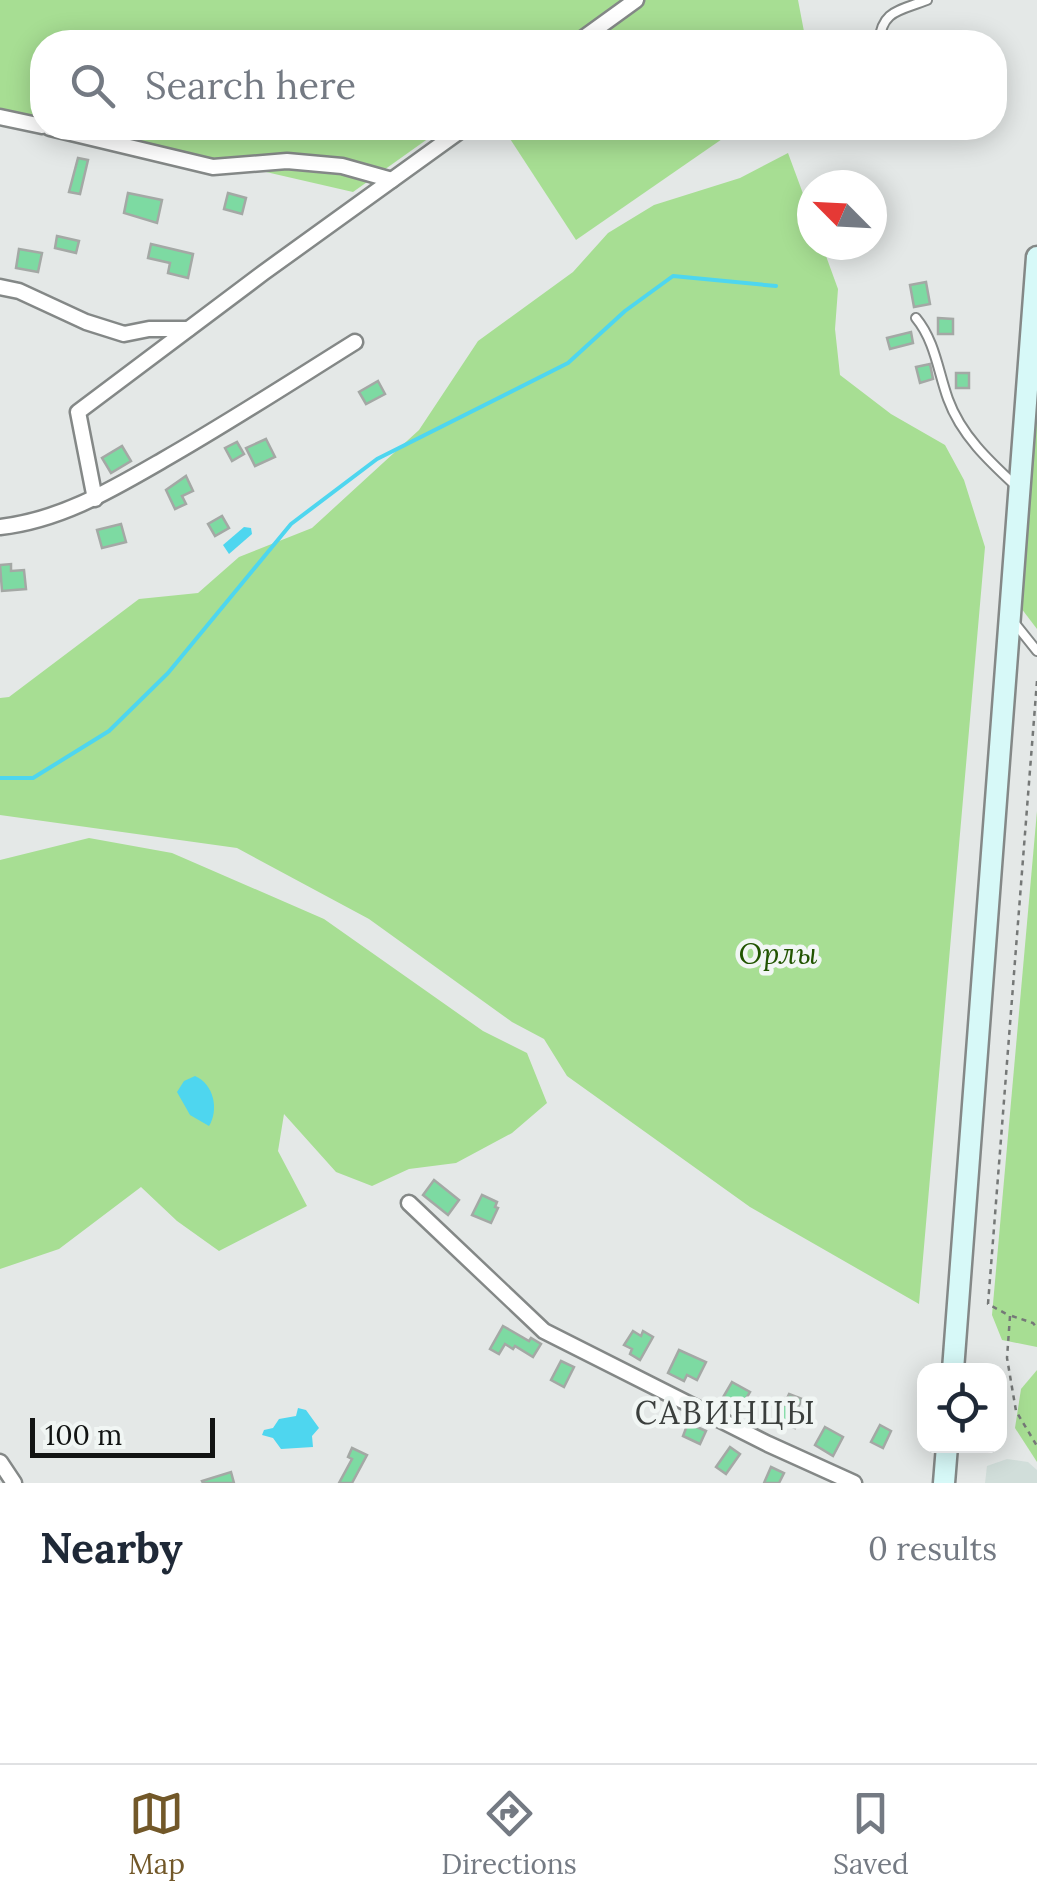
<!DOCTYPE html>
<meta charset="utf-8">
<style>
body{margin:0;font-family:Lora,serif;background:#f6f6f7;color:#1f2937}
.controls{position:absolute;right:30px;bottom:30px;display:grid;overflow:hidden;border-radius:20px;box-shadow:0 5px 25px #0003}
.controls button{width:90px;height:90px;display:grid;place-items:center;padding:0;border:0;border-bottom:2px solid #e0e1e3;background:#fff;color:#1f2937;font:50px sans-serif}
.compass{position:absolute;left:797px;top:170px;width:90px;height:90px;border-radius:50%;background:#fff;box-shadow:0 5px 25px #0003;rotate:294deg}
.scale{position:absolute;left:30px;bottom:25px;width:185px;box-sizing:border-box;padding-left:10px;border:5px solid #121413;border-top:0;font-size:28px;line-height:35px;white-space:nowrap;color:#121413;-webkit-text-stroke:8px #f1f6f4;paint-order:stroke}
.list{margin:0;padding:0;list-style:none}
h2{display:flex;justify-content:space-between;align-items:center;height:130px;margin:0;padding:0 40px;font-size:42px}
h2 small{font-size:32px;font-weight:400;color:#747a83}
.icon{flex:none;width:55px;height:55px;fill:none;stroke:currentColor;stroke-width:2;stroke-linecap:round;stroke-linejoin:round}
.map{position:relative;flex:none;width:1037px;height:1483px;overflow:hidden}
.search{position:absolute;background:#fff;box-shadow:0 5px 25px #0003;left:30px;right:30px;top:30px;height:110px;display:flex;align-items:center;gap:25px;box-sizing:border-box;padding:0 35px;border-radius:40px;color:#747a83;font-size:38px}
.sheet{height:280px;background:#fff}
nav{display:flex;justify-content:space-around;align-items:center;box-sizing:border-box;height:140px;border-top:2px solid #e0e1e3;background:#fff;font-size:28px;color:#747a83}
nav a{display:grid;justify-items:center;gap:5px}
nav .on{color:#725829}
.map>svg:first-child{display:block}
</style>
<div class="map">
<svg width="1037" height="1483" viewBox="0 0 1037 1483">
<rect width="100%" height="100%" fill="#e4e8e7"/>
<path fill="#d1deda" d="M1007,1459L1028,1462L1037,1470V1483H985L987,1466Z"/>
<g fill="#a7de93">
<path d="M0,0H798L806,42H42V120L0,110Z"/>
<path d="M76,128H443L353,192Z"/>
<path d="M503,128H738L576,240Z"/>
<path d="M788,153L812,218V245H822L838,289L835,329L840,375L891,414L945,445L964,480L985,547L919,1304L750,1207L567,1076L544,1039L512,1022L369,919L237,848L0,815V698L9,697L139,599L198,593L239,557L312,528L419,430L478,341L573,272L608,233L654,205L740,178Z"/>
<path d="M1037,386V629L1021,608L1031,422Z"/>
<path d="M1037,811V1347L1002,1340L992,1315Z"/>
<path d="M89,838L172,853L324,919L483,1031L527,1053L547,1103L512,1133L456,1163L409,1169L372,1186L336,1172L284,1114L278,1151L307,1206L219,1251L177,1221L141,1187L59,1249L0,1269V860Z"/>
<path d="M1037,1370V1462L1015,1428L1021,1389Z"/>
</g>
<g fill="#4ed6ef">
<path d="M244,527L251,528L252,534L229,554L223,545Z"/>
<path d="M195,1076C214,1084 219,1110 209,1126L190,1115L177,1092L184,1081Z"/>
<path d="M298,1408L306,1410L319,1428L312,1436L313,1447L281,1449L273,1438L262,1435L264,1430L273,1428L279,1419L296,1416Z"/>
</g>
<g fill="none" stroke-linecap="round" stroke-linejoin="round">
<path stroke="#4ed6ef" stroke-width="4" d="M0,778H33L109,731L168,673L291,524L377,459L568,363L625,311L673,276L776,286"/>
</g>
<g fill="#7ddaa2" stroke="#a4a8a5" stroke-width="2.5">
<path d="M78,158L88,160L80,194L69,192Z"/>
<path d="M128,193L162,200L157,223L124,213Z"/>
<path d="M228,193L246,198L242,214L224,209Z"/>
<path d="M57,236L79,241L76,253L55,248Z"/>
<path d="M151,244L193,254L188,278L168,273L170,263L148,258Z"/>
<path d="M19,249L42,253L38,272L16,268Z"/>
<path d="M926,282L930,304L914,307L910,285Z"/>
<path d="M938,318L953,319V334H938Z"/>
<path d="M911,332L913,343L890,349L887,338Z"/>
<path d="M930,364L933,379L920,383L916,367Z"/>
<rect x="956" y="373" width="13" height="15"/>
<path d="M378,381L385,394L366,404L359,392Z"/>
<path d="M266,439L275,457L255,466L246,448Z"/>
<path d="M237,442L244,454L232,461L225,448Z"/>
<path d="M122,446L131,461L111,473L102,458Z"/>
<path d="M186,476L193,491L182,496L186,504L175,509L166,490Z"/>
<path d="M222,516L229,528L215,536L208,524Z"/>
<path d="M121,524L126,542L102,548L97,530Z"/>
<path d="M11,564V571L24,570L26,589L2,591L0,565Z"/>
<path d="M434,1180L459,1200L448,1215L423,1195Z"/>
<path d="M482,1195L497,1202L495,1207L498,1208L491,1223L472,1215Z"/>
<path d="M503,1326L529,1341L531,1338L541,1344L533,1357L515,1346L513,1349L505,1344L499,1354L490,1349Z"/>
<path d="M633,1331L641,1336L643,1331L653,1337L640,1360L630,1354L632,1349L624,1345Z"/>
<path d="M679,1350L706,1362L697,1380L687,1375L684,1381L668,1373Z"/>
<path d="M561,1361L574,1367L564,1387L551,1380Z"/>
<path d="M732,1382L750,1392L740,1409L722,1399Z"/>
<path d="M789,1394L802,1399L797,1410L802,1412L795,1428L777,1420Z"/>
<path d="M688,1423L706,1431L700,1444L683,1436Z"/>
<path d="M880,1425L891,1431L883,1448L871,1442Z"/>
<path d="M825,1427L843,1437L833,1456L815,1445Z"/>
<path d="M730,1447L740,1454L726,1474L716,1467Z"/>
<path d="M352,1448L367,1455L352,1483H339L352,1459L348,1457Z"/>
<path d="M771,1467L784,1473L779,1483H764Z"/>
<path d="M231,1472L234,1483H203L202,1481Z"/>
</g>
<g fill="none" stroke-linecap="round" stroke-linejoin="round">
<g stroke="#848887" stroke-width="12">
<g id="service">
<path d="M879,42C882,10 899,11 927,0"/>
<path d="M916,318C935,341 938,371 948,399C961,435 989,461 1016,486"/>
<path d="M1013,621L1037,651"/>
</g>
</g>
<g stroke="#848887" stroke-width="19">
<g id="minor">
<path d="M578,42L636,0"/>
<path d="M0,117L42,126"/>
<path d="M50,128L213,167L287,161L342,166L392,180"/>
<path d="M0,287L19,291L86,322L124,334L149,329H188"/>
<path d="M95,499L78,412L263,273L464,128"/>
<path d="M0,527C61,520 111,490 163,460C228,423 291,382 355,342"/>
<path d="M409,1203L544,1331L768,1444L854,1483"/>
<path d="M0,1462L14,1483"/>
</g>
</g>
<g stroke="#848887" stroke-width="25">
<g id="secondary">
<path d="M953,1370L1037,257"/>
<path d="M944,1483L947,1446"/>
</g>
</g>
<g stroke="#757877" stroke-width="2.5" stroke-dasharray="5 5" stroke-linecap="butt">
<path d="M1037,681L988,1304L1010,1316L1007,1358L1016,1411L1037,1446"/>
<path d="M1012,1316L1033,1323L1037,1328"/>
</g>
<use href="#service" stroke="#fff" stroke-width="8"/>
<use href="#minor" stroke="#fff" stroke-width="14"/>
<use href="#secondary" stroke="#d7f9f8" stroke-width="20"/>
</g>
<g text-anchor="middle" stroke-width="9" stroke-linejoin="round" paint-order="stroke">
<g font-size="30" font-style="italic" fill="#215400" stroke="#f1f6f4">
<text x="778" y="964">Орлы</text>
</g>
<g font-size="32" letter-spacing="2.5" fill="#3b3f3d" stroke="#f1f6f4">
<text x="726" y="1424">САВИНЦЫ</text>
</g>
</g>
</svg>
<div class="controls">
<button><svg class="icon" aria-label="locate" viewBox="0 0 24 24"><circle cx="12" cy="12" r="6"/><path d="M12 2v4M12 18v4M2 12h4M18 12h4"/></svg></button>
</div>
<svg class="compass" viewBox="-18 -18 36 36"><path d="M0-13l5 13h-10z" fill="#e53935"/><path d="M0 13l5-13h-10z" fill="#747a83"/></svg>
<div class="scale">100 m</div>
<div class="search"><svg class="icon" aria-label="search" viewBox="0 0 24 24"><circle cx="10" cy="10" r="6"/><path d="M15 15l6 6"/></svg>Search here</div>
</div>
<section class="sheet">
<h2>Nearby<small>0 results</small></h2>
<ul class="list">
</ul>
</section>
<nav>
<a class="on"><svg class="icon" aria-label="map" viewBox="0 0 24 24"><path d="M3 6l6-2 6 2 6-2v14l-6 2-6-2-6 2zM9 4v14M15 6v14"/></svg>Map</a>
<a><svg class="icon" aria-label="directions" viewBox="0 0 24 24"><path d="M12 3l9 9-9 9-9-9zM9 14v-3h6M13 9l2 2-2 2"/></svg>Directions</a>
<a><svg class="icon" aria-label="saved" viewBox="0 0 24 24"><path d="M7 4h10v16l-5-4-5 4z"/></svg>Saved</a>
</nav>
